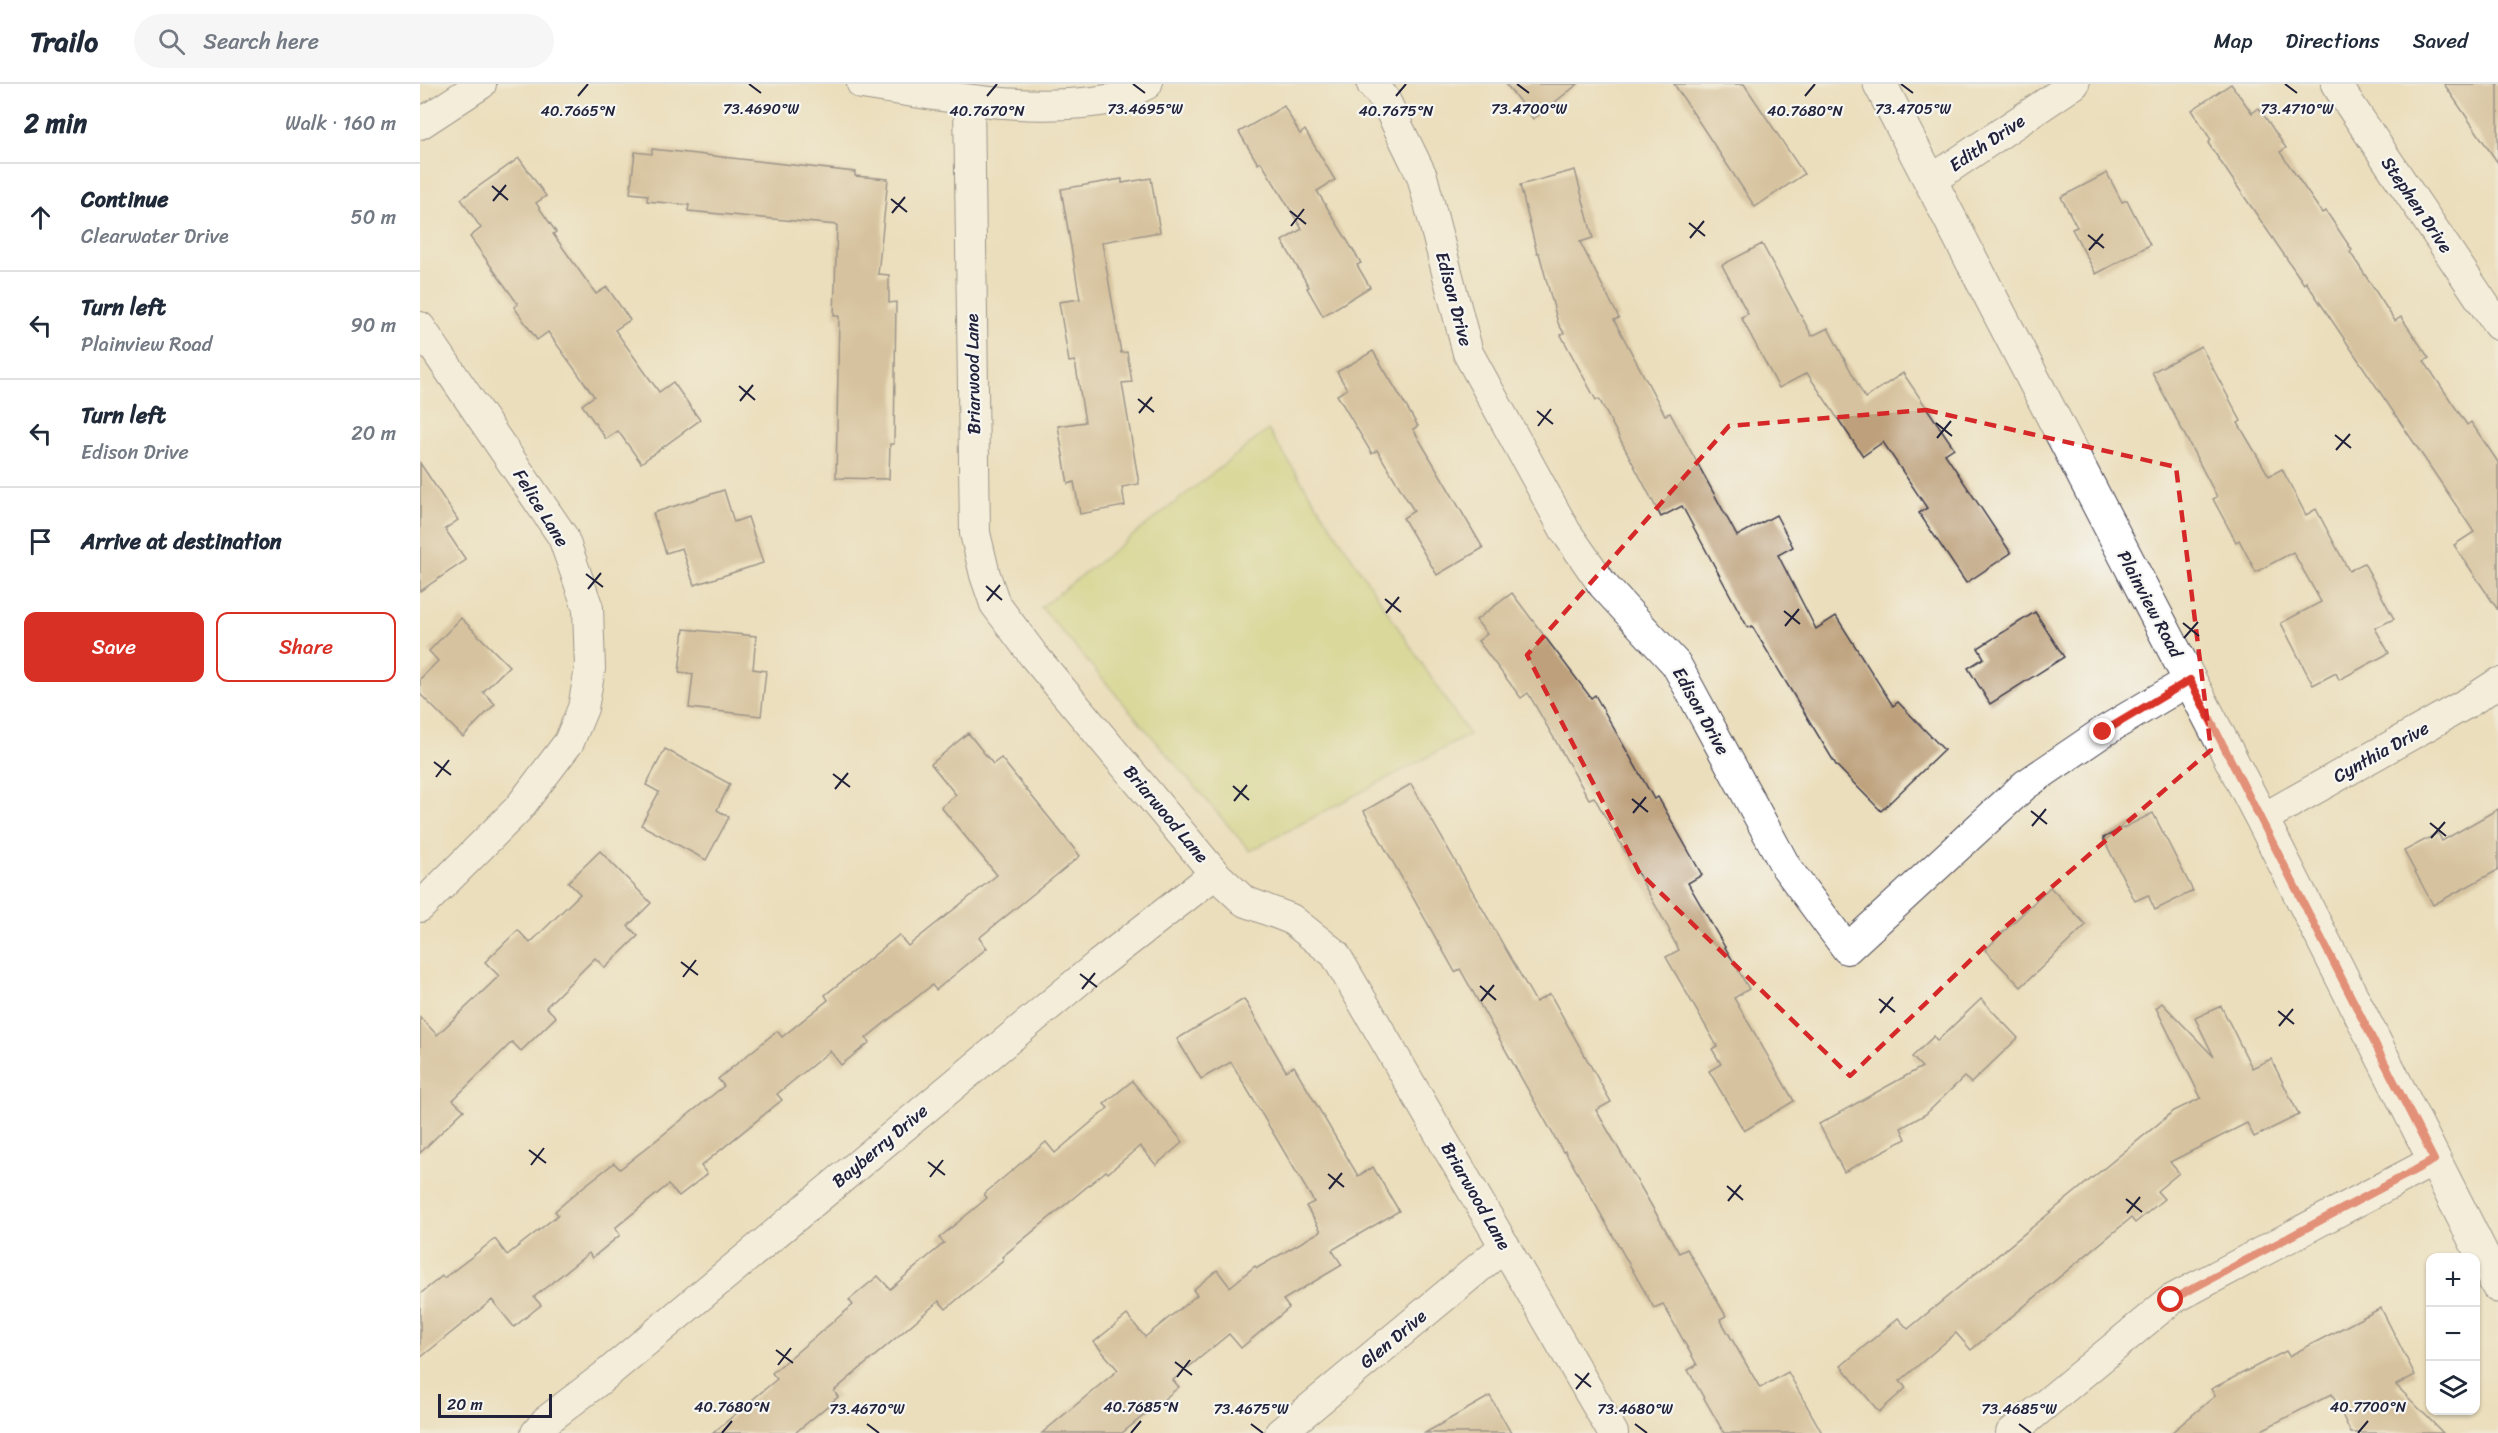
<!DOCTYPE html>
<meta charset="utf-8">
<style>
body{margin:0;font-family:Sriracha,sans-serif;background:#f6f6f7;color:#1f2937}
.controls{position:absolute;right:18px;bottom:18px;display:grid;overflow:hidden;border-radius:12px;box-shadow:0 2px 4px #0004}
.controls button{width:54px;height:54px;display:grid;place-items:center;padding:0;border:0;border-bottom:2px solid #e0e1e3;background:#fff;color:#1f2937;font:30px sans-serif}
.scale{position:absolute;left:18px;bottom:15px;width:114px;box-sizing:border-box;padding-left:6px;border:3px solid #22223b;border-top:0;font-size:16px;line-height:21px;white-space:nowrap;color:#22223b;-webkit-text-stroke:4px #f6f6f2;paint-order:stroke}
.stop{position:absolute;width:18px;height:18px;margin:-14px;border:4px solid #d93025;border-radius:50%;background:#fff}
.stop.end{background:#d93025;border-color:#fff;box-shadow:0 2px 6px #0008}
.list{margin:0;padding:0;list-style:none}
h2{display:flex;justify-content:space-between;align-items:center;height:78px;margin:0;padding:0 24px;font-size:26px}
h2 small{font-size:20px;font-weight:400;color:#747a83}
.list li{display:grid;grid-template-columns:39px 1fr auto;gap:18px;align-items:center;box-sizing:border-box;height:108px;padding:0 24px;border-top:2px solid #e0e1e3}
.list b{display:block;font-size:22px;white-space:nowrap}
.list p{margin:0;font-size:20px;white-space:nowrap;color:#747a83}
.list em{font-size:20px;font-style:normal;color:#747a83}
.actions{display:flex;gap:12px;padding:18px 24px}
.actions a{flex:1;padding:14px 0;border:2px solid #d93025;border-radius:12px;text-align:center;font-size:21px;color:#d93025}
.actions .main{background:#d93025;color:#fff}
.icon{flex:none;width:33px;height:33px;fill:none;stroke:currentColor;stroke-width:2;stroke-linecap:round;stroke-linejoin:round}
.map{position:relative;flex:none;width:2078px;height:1349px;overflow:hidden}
header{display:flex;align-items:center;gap:36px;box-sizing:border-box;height:84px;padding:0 30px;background:#fff;border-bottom:2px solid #e0e1e3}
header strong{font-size:28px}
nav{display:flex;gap:33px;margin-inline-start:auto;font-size:21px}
.search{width:420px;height:54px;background:#f6f6f7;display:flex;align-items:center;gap:15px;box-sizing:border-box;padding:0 21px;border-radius:33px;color:#747a83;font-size:22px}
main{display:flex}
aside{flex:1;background:#fff}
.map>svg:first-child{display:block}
</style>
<header>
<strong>Trailo</strong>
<div class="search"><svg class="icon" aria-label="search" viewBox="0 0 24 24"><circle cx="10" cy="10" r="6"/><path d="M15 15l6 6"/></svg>Search here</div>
<nav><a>Map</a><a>Directions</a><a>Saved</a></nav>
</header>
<main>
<aside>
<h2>2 min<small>Walk · 160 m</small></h2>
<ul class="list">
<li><svg class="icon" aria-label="ahead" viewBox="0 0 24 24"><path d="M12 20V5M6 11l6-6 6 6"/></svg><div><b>Continue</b><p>Clearwater Drive</p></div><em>50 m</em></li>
<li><svg class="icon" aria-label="left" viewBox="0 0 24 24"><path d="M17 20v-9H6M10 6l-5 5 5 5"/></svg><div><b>Turn left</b><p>Plainview Road</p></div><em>90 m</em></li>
<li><svg class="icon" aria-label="left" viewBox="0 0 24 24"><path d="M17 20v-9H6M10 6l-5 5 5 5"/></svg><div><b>Turn left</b><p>Edison Drive</p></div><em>20 m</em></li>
<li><svg class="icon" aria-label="arrive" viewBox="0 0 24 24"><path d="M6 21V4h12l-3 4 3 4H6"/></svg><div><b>Arrive at destination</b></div></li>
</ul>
<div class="actions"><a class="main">Save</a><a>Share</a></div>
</aside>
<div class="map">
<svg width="2078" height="1349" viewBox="0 0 2078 1349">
<rect width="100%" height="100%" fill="#f6f6f2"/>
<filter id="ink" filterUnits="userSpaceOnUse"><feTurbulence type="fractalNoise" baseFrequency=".0167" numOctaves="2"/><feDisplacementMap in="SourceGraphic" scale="12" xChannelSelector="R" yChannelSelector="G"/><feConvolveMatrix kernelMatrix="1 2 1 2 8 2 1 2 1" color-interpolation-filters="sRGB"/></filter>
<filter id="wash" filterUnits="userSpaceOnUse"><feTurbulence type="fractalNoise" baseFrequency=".008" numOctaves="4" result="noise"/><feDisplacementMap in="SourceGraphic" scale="24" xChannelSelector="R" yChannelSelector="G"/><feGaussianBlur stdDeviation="1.35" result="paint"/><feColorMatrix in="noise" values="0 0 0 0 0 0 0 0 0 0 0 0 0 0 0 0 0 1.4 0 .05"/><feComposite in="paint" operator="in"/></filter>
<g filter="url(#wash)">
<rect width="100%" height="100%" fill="#ebdebc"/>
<path fill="#c5d173" stroke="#747a57" stroke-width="1.5" d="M848,346L1049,651L830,767L621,523Z"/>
<g id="blocks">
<g fill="#bea17c">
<path d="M1086,0H1158L1113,35Z"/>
<path d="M1254,0H1324L1384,90L1335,123Z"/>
<path d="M1811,0L1832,29L1839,24L1866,64L1860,68L1902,129L1906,127L1932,166L1930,168L1975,237L1981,233L2009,274L2004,277L2047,341L2051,338L2078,378V526L2034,461L2054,448L1886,198L1884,200L1815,99L1788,59L1791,56L1772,26Z"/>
<path d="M2024,0H2078V79Z"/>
<path d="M864,22L880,50L885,46L915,96L897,107L941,179L937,181L950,203L903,232L887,204L889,203L862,157L882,145L841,78L838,80L819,48Z"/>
<path d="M232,65L435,88V92L468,95L458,190L469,191V219L476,218L474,360H470L469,395L416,394L419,232H414L417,141L268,127L269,121L227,117L228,111L210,109L215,68L232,70Z"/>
<path d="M99,74L126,112L116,119L136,148L133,150L176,210L187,203L210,236L195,246L239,308L253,298L280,336L221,379L198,347L186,355L162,321L174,312L128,248L117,256L94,223L98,220L50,153L61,144L41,115Z"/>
<path d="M1155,86L1173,154L1160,158L1199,234L1194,236L1245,331L1250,329L1317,452L1356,431L1373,463L1358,471L1396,545L1416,532L1473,622L1478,618L1524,666L1461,727L1416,681L1332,542L1328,544L1262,422L1241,433L1179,315L1176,316L1141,251L1144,249L1138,239L1119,169H1117L1100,101Z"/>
<path d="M1687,89L1702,118L1707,116L1730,161L1676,190L1652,145L1657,143L1641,113Z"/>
<path d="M731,94L740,148L682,158L701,269L707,268L712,298L702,299L719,400L702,403L705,422L660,430L654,398L648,400L638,342L665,338L655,277L649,278L639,218L660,215L641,105L702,95V99Z"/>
<path d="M1342,160L1392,252L1408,244L1445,314L1483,289L1534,364L1525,370L1591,469L1546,499L1499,429L1507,424L1463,358L1443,372L1387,289L1359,304L1321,233L1328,230L1302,181Z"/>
<path d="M1781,262L1821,337L1818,339L1849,392L1862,385L1886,431L1896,425L1929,487L1944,479L1974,535L1955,544L1969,569L1919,596L1916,589L1893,601L1861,539L1901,518L1873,468L1836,488L1819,456L1816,458L1793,415L1797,413L1732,288Z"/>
<path d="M953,267L998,342L993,345L1063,464L1017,491L983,434L994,427L957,366L952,370L917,311L927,305L917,288Z"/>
<path d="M0,379L38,436L25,445L46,476L0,507Z"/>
<path d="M304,406L314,438L328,433L343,479L274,501L262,464L246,469L233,429Z"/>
<path d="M1092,509L1171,614L1175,611L1234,715L1238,713L1282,791L1268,799L1329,905L1314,914L1374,1017L1324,1047L1289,987L1301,980L1292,965L1297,962L1246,873L1259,866L1249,848L1250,847L1174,713L1169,715L1108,609L1101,614L1058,557L1067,550L1056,536Z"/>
<path d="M1615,528L1644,573L1570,620L1548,584L1564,574L1558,564Z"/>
<path d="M41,534L89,582L63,608L75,620L43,653L0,610V595L18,577L9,567Z"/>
<path d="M264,545L336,552L333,585L346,587L341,632L269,624L273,590L259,588Z"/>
<path d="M548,649L573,680L581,674L660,772L559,854L567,864L516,906L512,901L446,954L450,958L421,981L410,967L357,1010L362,1016L281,1082L287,1090L259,1112L248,1101L195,1144L200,1151L172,1174L169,1169L114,1213L121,1221L94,1243L72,1216L0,1274V1210L22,1192L24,1194L75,1155L87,1171L138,1131L135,1127L163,1103L194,1079L200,1085L304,1002L298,995L357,947L362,953L408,916L405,911L479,851L488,862L577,791L521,723L536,711L511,680Z"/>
<path d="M245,665L310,700L297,726L309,733L286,776L221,741L239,708L226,701Z"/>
<path d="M991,700L1116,918L1130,910L1191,1018L1176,1026L1259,1169L1267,1165L1306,1232L1300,1235L1340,1304L1368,1288L1402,1349H1304L1268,1286L1277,1281L1243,1220L1234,1224L1145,1067L1143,1068L1040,885L1035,888L944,727Z"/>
<path d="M2078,725V786L2013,821L1984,767L2018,749L2022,757Z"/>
<path d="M1733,729L1773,807L1735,826L1728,811L1715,817L1683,754Z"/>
<path d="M180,767L231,819L208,842L218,852L185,884L175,874L126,923L136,933L101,967L92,958L33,1016L44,1026L0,1069V933L17,951L79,892L65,878L98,846L110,859L160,810L148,798Z"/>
<path d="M1630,803L1666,841L1601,903L1565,866Z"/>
<path d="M824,915L866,987L874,982L938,1092L953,1083L979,1127L912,1166L922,1181L863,1216L869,1224L821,1264L809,1250L753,1296L759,1303L702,1349H622L698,1286L674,1258L707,1231L725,1253L777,1211L773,1206L797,1186L810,1203L835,1182L837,1184L901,1147L886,1122L894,1118L811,978L781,995L757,955Z"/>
<path d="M1561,915L1598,954L1551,999L1544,993L1506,1030L1481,1044L1486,1055L1424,1088L1399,1040L1502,983L1492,973L1514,952L1517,957Z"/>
<path d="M1742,919L1794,973L1775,934L1801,922L1832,984L1851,975L1879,1031L1834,1053L1827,1039L1750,1078L1759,1089L1737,1107L1744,1115L1715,1139L1711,1134L1551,1266L1536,1249L1480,1297L1486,1304L1459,1328L1421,1282L1478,1234L1488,1245L1754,1027L1781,1014L1736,924Z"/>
<path d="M712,997L763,1058L736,1081L720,1062L688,1089L686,1087L582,1173L584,1176L526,1225L519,1217L414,1307L418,1313L375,1349H293L357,1295L352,1289L433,1221L429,1216L458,1192L470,1205L524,1159L519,1154L567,1114L564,1110L626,1058L635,1069L688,1024L684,1020Z"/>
<path d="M1961,1224L1995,1291L1976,1301L2023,1349H1931L1912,1310L1836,1349H1751L1795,1312L1791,1305L1866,1267L1869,1272Z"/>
<path d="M1070,1312L1091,1349H1005Z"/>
</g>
</g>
</g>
<g filter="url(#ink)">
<use href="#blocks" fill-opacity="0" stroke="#403e4e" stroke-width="1.5"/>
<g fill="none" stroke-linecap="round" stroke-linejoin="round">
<g stroke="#403e4e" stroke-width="32">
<g id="street">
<path d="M442,0C524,12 610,30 693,15C704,13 716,5 727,0"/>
<path d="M952,0L964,14L1002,92L1048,269L1146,448L1183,501L1256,580L1366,783L1427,865L1605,701L1683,648L1770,596"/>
<path d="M1916,0L2078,241"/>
<path d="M549,16L555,449L565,491L575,520L614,572L795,790L824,817L871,835L915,870L1193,1349"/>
<path d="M0,40L61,0"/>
<path d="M1510,97L1654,0"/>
<path d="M0,243L143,453L168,524L170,585L163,624L149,658L98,725L0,823"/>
<path d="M1842,735L2049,618L2078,599"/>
<path d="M116,1349L126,1337L182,1294L679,880L795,790"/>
<path d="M860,1349L1085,1162"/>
<path d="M1591,1349L1751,1216L2015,1076"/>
</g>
</g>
<g stroke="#403e4e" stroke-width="35">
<path id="secondary" d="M1460,0L1842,735L2078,1202"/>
</g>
<use href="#street" stroke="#fff" stroke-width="30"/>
<use href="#secondary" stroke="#fff" stroke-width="33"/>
</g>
</g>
<g fill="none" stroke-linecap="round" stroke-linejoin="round" filter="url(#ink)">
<path stroke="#d93025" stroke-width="8" d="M1683,648L1770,596L2014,1076L1751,1216"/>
</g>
<path d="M0 0H2078V1349H0ZM1506,326L1756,383L1791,666L1584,844L1430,992L1219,788L1107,571L1309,342Z" fill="#ebdebc" fill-opacity=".55" fill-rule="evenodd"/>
<path fill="none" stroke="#d62828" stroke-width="4.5" stroke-dasharray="12 8" stroke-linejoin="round" d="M1506,326L1756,383L1791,666L1584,844L1430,992L1219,788L1107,571L1309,342Z"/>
<path fill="none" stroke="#22223b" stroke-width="2" d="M329,0L341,9M713,0L725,9M1097,0L1109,9M1481,0L1493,9M1865,0L1877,9M158,12L168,0M567,12L577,0M976,12L986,0M1385,12L1395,0M72,102L88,116M471,115L487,128M73,117L86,101M870,127L886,140M472,129L485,113M1269,139L1285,152M871,142L884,125M1668,151L1684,164M1270,154L1284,137M1669,166L1683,150M319,302L335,316M718,315L734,328M320,317L333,301M1117,327L1133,340M719,329L732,313M1516,339L1532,352M1118,342L1131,325M1915,351L1931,364M1517,354L1531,337M1916,366L1930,350M166,490L183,503M566,502L582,516M168,505L181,489M965,515L981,528M567,517L580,501M1364,527L1380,540M966,529L979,513M1763,539L1779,552M1365,542L1379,525M1764,554L1778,538M14,678L31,691M413,690L430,703M16,693L29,676M813,702L829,716M415,705L428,689M1212,715L1228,728M814,717L827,701M1611,727L1627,740M1213,729L1226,713M2010,739L2026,752M1612,742L1626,725M2011,754L2025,738M261,878L278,891M660,890L677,903M263,893L276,876M1060,902L1076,916M662,905L675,889M1459,915L1475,928M1061,917L1074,901M1858,927L1874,940M1460,929L1473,913M1859,942L1873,925M109,1066L126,1079M508,1078L525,1091M111,1081L124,1064M908,1090L924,1103M510,1093L523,1076M1307,1102L1323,1116M909,1105L922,1089M1706,1115L1722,1128M1308,1117L1321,1101M1707,1129L1720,1113M356,1266L373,1279M755,1278L772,1291M358,1281L371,1264M1155,1290L1171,1303M757,1293L770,1276M1156,1305L1169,1289M447,1340L459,1349M831,1340L843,1349M1215,1340L1227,1349M1599,1340L1611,1349M302,1349L312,1337M711,1349L721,1337M1938,1349L1948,1337"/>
<g text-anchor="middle" stroke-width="4.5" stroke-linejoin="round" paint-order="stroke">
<g font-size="18" fill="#22223b" stroke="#f6f6f2">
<text transform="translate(1567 59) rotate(-34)" y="6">Edith Drive</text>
<text transform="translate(1997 121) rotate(56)" y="6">Stephen Drive</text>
<text transform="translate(1034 215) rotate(75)" y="6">Edison Drive</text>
<text transform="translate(553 290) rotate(-91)" y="6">Briarwood Lane</text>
<text transform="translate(121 424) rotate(58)" y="6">Felice Lane</text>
<text transform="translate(1730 520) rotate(62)" y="6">Plainview Road</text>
<text transform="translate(1281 627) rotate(61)" y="6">Edison Drive</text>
<text transform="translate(1961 668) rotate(-29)" y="6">Cynthia Drive</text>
<text transform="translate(746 730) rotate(50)" y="6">Briarwood Lane</text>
<text transform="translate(460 1062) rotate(-40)" y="6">Bayberry Drive</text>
<text transform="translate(1056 1112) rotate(60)" y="6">Briarwood Lane</text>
<text transform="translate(973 1255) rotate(-40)" y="6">Glen Drive</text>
</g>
</g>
<g font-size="15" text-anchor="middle" fill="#22223b" stroke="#f6f6f2" stroke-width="4.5" stroke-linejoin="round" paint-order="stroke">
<text x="725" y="30">73.4695°W</text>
<text x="1109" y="30">73.4700°W</text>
<text x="341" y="30">73.4690°W</text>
<text x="1493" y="30">73.4705°W</text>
<text x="1877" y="30">73.4710°W</text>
<text x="1385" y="32">40.7680°N</text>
<text x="158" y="32">40.7665°N</text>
<text x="567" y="32">40.7670°N</text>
<text x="976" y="32">40.7675°N</text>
<text x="312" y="1328">40.7680°N</text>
<text x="721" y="1328">40.7685°N</text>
<text x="1948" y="1328">40.7700°N</text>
<text x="447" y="1330">73.4670°W</text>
<text x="831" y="1330">73.4675°W</text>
<text x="1215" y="1330">73.4680°W</text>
<text x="1599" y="1330">73.4685°W</text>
</g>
</svg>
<div class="controls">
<button>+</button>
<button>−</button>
<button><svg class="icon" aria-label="layers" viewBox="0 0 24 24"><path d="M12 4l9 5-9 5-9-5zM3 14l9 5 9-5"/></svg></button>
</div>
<div class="scale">20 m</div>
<div class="stop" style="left:1751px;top:1216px"></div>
<div class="stop end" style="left:1683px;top:648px"></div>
</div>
</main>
